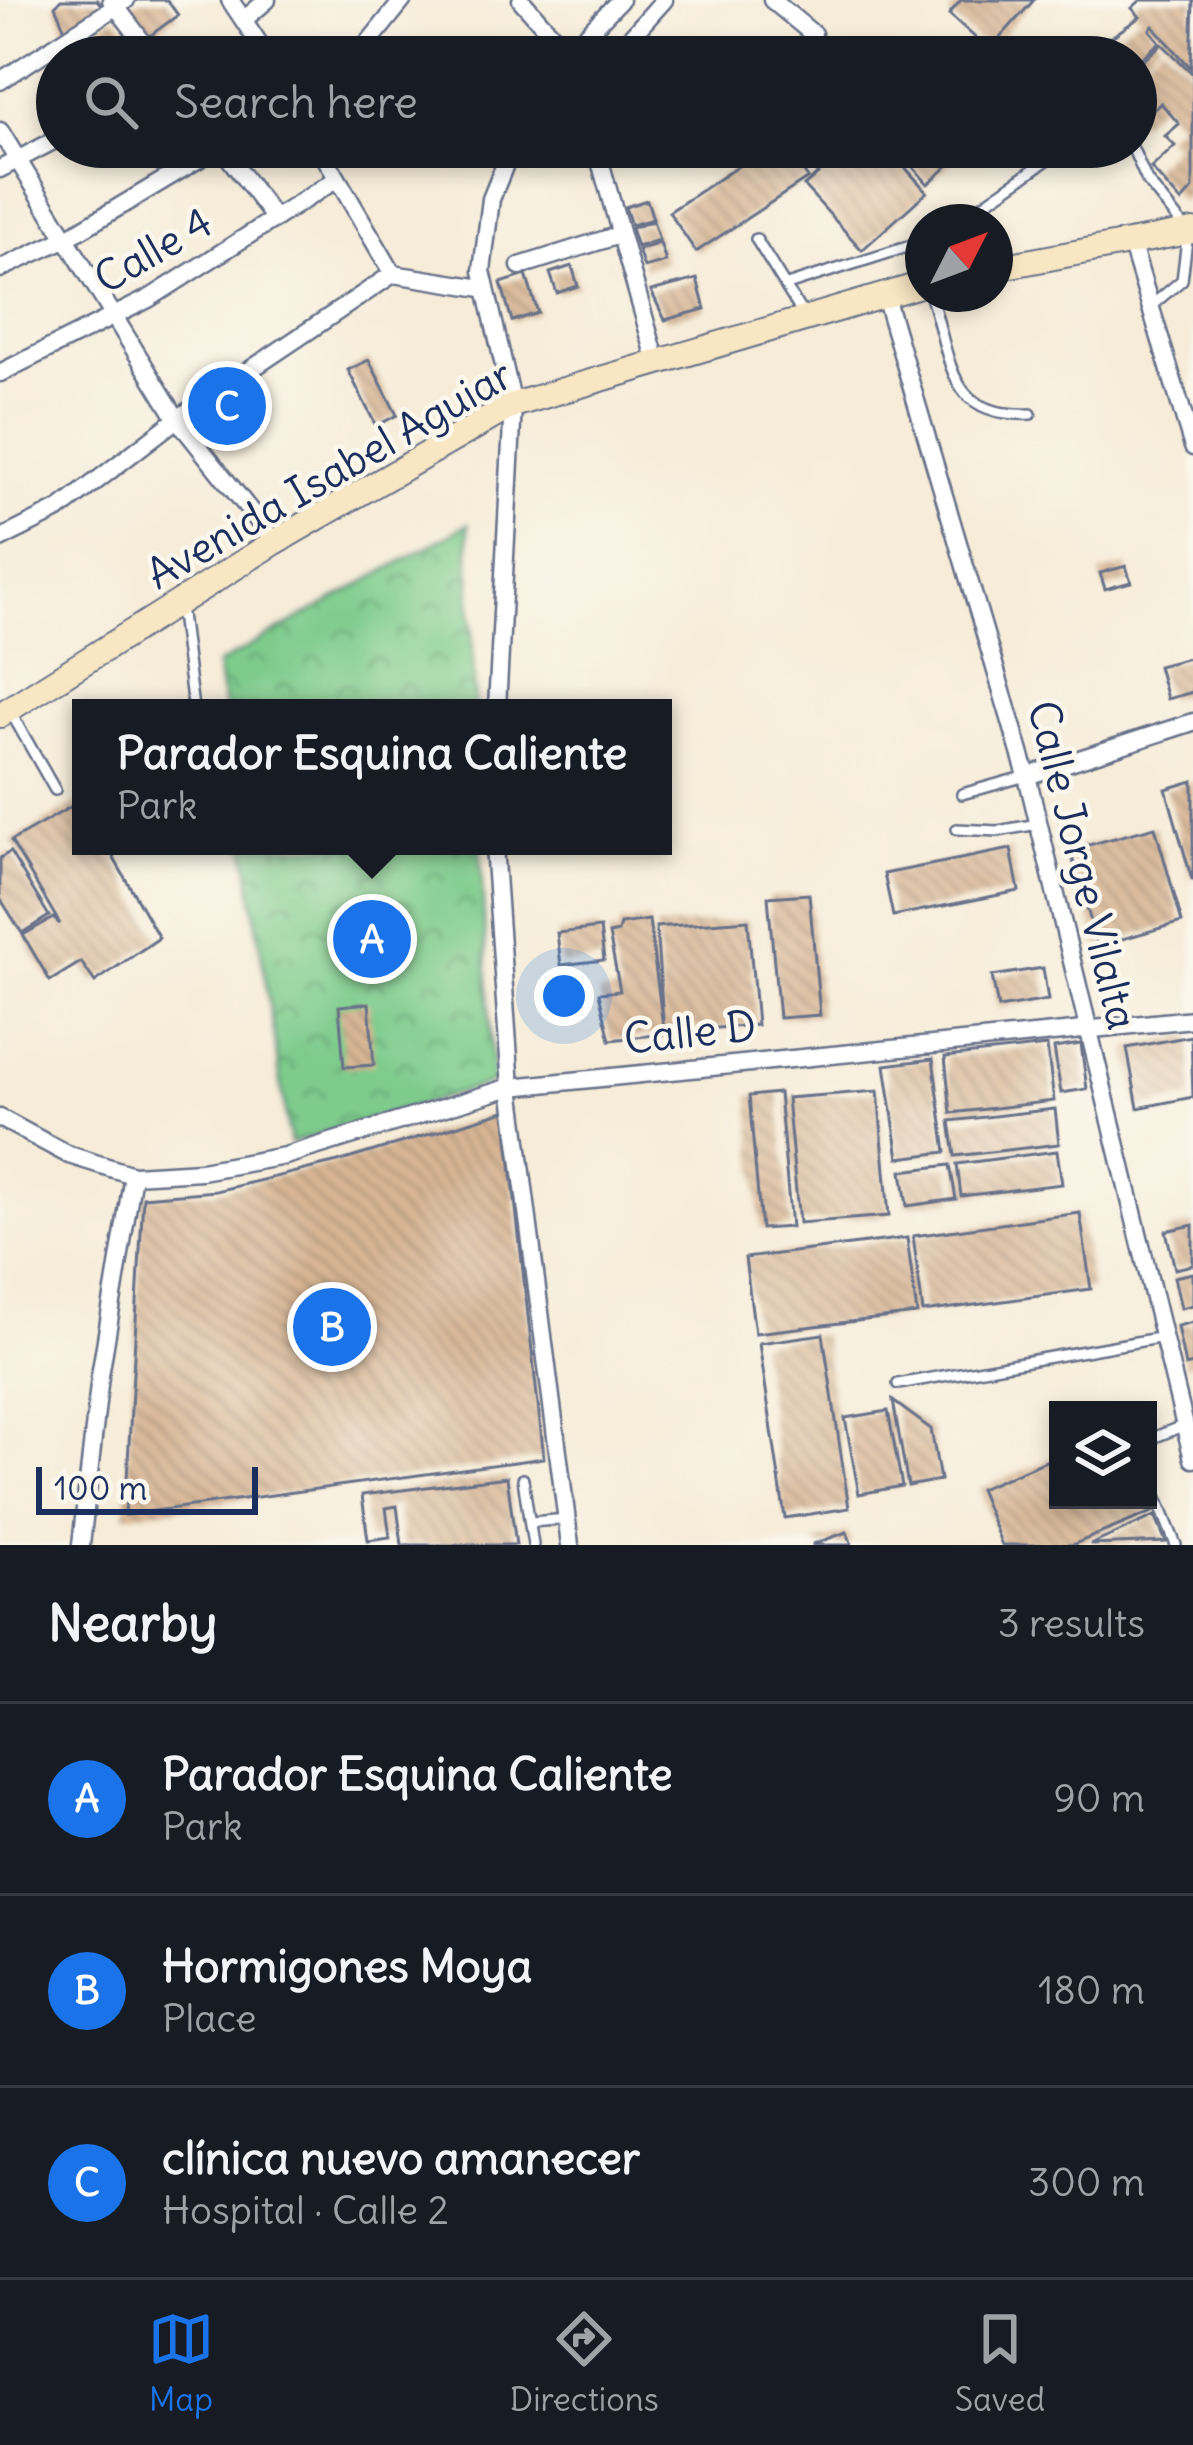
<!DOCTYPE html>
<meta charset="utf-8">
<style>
body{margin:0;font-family:Delius,sans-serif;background:#242831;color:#f1f3f6}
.controls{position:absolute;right:36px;bottom:36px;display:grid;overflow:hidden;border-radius:0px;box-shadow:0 6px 18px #0003}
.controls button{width:108px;height:108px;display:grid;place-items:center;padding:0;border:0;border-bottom:3px solid #363941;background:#171b24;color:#f1f3f6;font:60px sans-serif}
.compass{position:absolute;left:905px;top:204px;width:108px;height:108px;border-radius:50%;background:#171b24;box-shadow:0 6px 18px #0003;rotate:48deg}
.scale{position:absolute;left:36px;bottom:30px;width:222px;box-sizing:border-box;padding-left:12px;border:6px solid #1b2f5e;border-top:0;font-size:33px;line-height:42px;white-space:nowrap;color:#1b2f5e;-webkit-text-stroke:9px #fbf7ec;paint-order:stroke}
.you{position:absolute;left:564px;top:996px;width:42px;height:42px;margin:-30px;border:9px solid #fff;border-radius:50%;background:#1a73e8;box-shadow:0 0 0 18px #1a73e833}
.badge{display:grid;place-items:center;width:78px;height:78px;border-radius:50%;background:#1a73e8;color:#fff;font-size:39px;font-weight:700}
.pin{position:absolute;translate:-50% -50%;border:6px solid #fff;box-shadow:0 3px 12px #0006}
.popup{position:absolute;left:72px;top:699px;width:600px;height:156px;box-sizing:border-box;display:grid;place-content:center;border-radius:0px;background:#171b24;filter:drop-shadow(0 3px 9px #0005);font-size:39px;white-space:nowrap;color:#9ea1a6}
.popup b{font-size:45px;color:#f1f3f6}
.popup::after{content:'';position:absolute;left:50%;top:100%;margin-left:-24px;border:24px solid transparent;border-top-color:#171b24}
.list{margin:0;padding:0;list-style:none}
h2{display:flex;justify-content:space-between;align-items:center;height:156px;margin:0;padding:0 48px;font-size:51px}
h2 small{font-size:39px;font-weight:400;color:#9ea1a6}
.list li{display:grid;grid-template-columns:78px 1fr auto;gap:36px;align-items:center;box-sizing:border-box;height:192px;padding:0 48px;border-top:3px solid #363941}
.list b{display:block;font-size:45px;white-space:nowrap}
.list p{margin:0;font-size:39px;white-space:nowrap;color:#9ea1a6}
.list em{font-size:39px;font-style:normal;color:#9ea1a6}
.icon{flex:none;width:66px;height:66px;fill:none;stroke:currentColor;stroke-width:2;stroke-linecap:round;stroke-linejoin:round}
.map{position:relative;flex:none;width:1193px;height:1545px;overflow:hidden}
.search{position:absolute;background:#171b24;box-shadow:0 6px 18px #0003;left:36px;right:36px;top:36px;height:132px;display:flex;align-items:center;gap:30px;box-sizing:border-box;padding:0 42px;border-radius:66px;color:#9ea1a6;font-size:45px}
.sheet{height:732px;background:#171b24}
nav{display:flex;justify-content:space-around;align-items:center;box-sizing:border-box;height:168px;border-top:3px solid #363941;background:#171b24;font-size:33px;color:#9ea1a6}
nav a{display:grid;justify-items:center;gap:6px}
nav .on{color:#1a73e8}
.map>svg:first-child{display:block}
</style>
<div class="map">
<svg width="1193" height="1545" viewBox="0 0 1193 1545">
<defs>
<pattern id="park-crowns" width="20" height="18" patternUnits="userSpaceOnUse" patternTransform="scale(3)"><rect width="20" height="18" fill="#7ecc8c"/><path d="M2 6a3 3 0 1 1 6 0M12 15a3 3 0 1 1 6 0" fill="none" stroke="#66a676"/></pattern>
<pattern id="building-back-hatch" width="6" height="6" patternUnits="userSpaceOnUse" patternTransform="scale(3)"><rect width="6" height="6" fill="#d8b694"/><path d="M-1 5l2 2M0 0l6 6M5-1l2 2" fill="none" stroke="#ae947c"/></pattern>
</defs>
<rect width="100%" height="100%" fill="#fbf7ec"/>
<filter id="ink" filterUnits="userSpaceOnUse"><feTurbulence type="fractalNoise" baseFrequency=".00833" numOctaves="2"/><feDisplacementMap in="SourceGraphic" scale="24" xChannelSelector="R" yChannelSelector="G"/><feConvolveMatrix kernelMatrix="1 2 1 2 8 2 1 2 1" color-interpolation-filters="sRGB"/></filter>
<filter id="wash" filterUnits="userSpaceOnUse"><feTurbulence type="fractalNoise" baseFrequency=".004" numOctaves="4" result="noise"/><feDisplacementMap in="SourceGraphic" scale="48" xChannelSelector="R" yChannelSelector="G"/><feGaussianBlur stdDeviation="2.7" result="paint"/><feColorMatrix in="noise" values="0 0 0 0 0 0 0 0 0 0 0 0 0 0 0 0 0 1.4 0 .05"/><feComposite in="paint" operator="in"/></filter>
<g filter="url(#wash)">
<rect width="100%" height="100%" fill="#f6ecd8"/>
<g fill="url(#park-crowns)" stroke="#4c7e75" stroke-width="3">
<path d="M468,524L475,708H224L217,665Z"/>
<path d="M245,846H480L493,1083L290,1143Z"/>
</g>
<g id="blocks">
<g fill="url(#building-back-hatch)">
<path d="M61,0H97L103,7L67,34L55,6Z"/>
<path d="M137,0H167L178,15L147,38L125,8Z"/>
<path d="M961,0H1034L989,50L949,14Z"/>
<path d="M1141,0H1193L1191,68L1153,26L1150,30L1160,42L1136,63V57H1083L1140,17L1132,8Z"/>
<path d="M115,16L149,57H84L76,41Z"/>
<path d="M486,39L507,57H472Z"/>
<path d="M1162,44L1193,74V189L1181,202L1151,168L1175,146L1165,136L1179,124L1161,103L1136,125V67Z"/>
<path d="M767,147H787L808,178L696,252L669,212Z"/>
<path d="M806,147H887L927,192L862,250L804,186L818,174L799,153Z"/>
<path d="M895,147H969L928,184Z"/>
<path d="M647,200L653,219L631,225L625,207Z"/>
<path d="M653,221L659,240L637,247L631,228Z"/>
<path d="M660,243L666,262L644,268L638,250Z"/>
<path d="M572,266L578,286L557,293L550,273Z"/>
<path d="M526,275L538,313L512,321L501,283Z"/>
<path d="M697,279L705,309L665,320L651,291Z"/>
<path d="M369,360L397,415L376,426L348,370Z"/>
<path d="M1126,566L1131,582L1105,589L1100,573Z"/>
<path d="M1193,657V692L1167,699L1158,666Z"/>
<path d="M1193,781V880H1192L1166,789Z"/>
<path d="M81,801V846H107L159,938L95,982L81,962L50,981L23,935L53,918L60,924L11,841Z"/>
<path d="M1155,827L1182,922L1098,946L1070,850Z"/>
<path d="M1011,849L1019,891L893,916L884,874Z"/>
<path d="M10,852L49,916L22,933L0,898V858Z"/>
<path d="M809,894L820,1015L779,1018L768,897Z"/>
<path d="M649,920L664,1034L610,1040L599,993L620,991L609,934L618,932L620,924Z"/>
<path d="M748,920L757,1025L664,1032L656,927Z"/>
<path d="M600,928L604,960L561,965L557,933Z"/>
<path d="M1043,968L1048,1000L998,1008L992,976Z"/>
<path d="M369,1003L374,1065L344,1067L339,1006Z"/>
<path d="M1191,1036L1193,1097L1138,1108L1127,1048Z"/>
<path d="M1081,1044L1087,1089L1061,1093L1054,1048Z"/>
<path d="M1047,1046L1054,1101L951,1113L945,1057Z"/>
<path d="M933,1059L946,1152L899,1158L885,1065Z"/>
<path d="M878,1091L889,1216L799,1223L787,1098Z"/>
<path d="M779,1093L791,1227L761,1229L749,1096Z"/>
<path d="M1055,1109L1059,1144L955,1156L950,1121Z"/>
<path d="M505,1111L544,1458L125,1515L143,1197L216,1191L338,1162Z"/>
<path d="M1057,1151L1062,1184L961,1196L957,1164Z"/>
<path d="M950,1165L956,1199L907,1206L902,1171Z"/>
<path d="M1080,1213L1091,1289L923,1312L913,1236Z"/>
<path d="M1193,1225V1265L1175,1269L1166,1231Z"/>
<path d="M907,1238L917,1314L755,1333L745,1258Z"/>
<path d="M1193,1273V1305L1181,1308L1174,1277Z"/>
<path d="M1193,1322V1364L1185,1366L1177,1326Z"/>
<path d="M823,1334L849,1508L785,1518L759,1343Z"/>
<path d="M893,1401L931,1429L940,1480L908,1486Z"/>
<path d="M888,1411L902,1486L859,1494L845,1418Z"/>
<path d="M1058,1456V1500H1151L1155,1511L1072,1545H1002L979,1489Z"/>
<path d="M507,1477L516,1545H402L397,1506L386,1508L390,1537L368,1540L362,1495Z"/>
<path d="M1155,1516L1166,1542L1090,1545Z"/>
<path d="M847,1532L852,1545H813V1544Z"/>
</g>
</g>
</g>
<g filter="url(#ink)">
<use href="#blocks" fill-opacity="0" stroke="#687189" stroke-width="3"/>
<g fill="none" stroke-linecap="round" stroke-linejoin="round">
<g stroke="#687189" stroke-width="14">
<g id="lane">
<path d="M1132,147L1147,181L1188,232L1182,280L1151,306"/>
<path d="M958,222L1066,147"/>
<path d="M756,239L805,318"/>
<path d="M787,285L923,242"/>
<path d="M930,294C953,362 946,418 1031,414"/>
<path d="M180,606L193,708"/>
<path d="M10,711L55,790"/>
<path d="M962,794L1026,776"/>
<path d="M957,829L998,831L1038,824"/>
<path d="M898,1384L1164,1337"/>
<path d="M1148,1440L1187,1424"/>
<path d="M1148,1476L1176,1545"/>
<path d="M523,1479L533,1545"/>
<path d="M531,1522L568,1519"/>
</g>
</g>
<g stroke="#687189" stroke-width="21">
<g id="street">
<path d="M111,0L154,57"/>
<path d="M230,0L268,57"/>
<path d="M521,0L568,53"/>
<path d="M772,0L813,34L811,43L790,57"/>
<path d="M246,18L267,0"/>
<path d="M357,57L403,0"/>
<path d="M565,57L620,0"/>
<path d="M613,57L664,0"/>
<path d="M0,81L126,0"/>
<path d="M0,131L177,419L275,542"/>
<path d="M221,147L275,219"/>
<path d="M319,147L393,274"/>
<path d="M596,147L656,359"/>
<path d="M598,155L635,147"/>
<path d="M0,169L57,139"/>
<path d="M1130,239L1193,447"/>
<path d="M520,266L619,235"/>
<path d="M0,269L67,238L219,147"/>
<path d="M393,274L482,288"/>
<path d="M884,293L1027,776L1193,1459"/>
<path d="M0,373L150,298L337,179"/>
<path d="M0,539L60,509L177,419L393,274"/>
<path d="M497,708L513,405L482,271L491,199L512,147"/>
<path d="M1027,776L1193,722"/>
<path d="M494,846L511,1087L570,1545"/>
<path d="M0,1118L69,1155L133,1175L201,1171L285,1156L511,1087L1193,1019"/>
<path d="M81,1545L100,1376L133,1175"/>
</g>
</g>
<g stroke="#687189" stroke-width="28">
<g id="secondary">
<path d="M995,268L1193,231"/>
<path d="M0,715L275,542L513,405L923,284"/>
</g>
</g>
<use href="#lane" stroke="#fff" stroke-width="9"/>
<use href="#street" stroke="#fff" stroke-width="16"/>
<use href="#secondary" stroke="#f9e7c3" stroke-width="24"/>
</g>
</g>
<g text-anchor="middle" stroke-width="9" stroke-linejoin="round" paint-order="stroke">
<g font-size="42" fill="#1b2f5e" stroke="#fbf7ec">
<text transform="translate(153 250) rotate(-30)" y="15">Calle 4</text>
<text transform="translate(329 474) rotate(-30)" y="15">Avenida Isabel Aguiar</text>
<text transform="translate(1083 865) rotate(76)" y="15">Calle Jorge Vilalta</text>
<text transform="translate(690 1032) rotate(-6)" y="15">Calle D</text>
</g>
</g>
</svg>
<div class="controls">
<button><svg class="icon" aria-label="layers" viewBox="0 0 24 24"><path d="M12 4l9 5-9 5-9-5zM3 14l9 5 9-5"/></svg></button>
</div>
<svg class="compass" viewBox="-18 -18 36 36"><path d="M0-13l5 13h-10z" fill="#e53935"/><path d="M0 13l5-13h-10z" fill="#9ea1a6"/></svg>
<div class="scale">100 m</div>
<div class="you"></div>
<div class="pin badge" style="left:372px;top:939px">A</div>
<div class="popup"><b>Parador Esquina Caliente</b>Park</div>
<div class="pin badge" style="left:332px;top:1327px">B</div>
<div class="pin badge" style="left:227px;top:406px">C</div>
<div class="search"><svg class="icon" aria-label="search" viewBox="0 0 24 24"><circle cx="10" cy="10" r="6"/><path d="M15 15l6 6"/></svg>Search here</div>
</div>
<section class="sheet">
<h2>Nearby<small>3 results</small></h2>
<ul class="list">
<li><span class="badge">A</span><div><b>Parador Esquina Caliente</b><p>Park</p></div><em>90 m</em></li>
<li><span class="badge">B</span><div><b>Hormigones Moya</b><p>Place</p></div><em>180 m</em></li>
<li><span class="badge">C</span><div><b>clínica nuevo amanecer</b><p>Hospital · Calle 2</p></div><em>300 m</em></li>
</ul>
</section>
<nav>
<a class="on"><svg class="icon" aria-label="map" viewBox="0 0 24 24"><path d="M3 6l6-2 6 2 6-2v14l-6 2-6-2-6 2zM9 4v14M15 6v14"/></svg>Map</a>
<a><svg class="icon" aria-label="directions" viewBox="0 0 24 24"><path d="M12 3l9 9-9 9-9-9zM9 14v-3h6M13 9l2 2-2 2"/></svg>Directions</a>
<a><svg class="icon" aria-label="saved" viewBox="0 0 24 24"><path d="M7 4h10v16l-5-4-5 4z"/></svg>Saved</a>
</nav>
